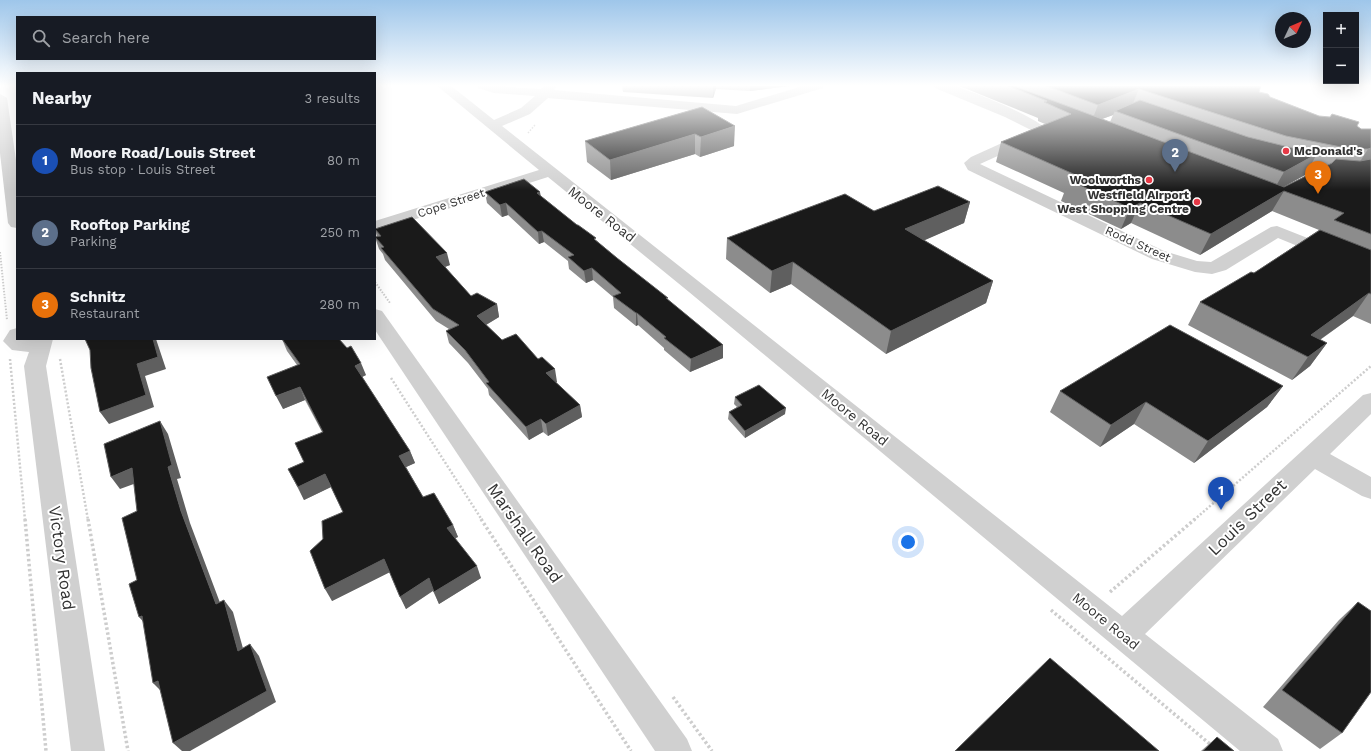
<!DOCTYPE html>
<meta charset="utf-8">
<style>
body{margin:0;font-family:"Work Sans",sans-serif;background:#242831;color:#f1f3f6}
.controls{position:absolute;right:12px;top:12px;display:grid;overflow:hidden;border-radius:0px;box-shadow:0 4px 16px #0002}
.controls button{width:36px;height:36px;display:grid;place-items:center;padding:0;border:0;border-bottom:1px solid #363941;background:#171b24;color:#f1f3f6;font:20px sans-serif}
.compass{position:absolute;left:1275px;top:12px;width:36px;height:36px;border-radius:50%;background:#171b24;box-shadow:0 4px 16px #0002;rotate:46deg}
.you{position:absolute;left:908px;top:542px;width:14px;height:14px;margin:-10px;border:3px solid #fff;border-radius:50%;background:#1a73e8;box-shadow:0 0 0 6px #1a73e833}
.badge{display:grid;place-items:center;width:26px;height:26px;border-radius:50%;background:#0f766e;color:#fff;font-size:13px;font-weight:700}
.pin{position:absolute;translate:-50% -33px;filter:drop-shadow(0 1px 2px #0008)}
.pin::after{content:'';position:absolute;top:21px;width:14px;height:12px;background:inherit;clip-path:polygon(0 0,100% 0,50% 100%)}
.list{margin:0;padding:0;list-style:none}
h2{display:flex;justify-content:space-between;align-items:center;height:52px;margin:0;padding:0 16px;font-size:17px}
h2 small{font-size:13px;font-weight:400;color:#9ea1a6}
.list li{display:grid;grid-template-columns:26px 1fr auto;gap:12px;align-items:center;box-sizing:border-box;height:72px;padding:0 16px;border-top:1px solid #363941}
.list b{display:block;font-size:15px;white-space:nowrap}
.list p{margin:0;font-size:13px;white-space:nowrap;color:#9ea1a6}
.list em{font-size:13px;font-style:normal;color:#9ea1a6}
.icon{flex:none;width:22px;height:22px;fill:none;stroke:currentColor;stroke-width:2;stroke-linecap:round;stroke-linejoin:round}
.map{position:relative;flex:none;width:1371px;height:751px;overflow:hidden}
.search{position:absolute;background:#171b24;box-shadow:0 4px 16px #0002;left:16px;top:16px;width:360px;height:44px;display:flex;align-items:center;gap:10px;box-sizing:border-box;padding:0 14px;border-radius:0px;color:#9ea1a6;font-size:15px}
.panel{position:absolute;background:#171b24;box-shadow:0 4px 16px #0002;left:16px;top:72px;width:360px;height:268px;border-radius:0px}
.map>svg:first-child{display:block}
</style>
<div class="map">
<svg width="1371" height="751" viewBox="0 0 1371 751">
<rect width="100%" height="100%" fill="#fff"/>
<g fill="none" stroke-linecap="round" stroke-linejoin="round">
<path stroke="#cdcdcd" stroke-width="1.5" stroke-dasharray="1.5 1.5" stroke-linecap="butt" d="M528,133L535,125"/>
<g stroke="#cdcdcd" stroke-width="2" stroke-dasharray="1.5 1.5" stroke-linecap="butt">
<path d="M0,252L7,320"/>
<path d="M375,282L390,303"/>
</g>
<g stroke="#cdcdcd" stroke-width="2.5" stroke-dasharray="2 2" stroke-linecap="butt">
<path d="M10,359L25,520"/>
<path d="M60,359L88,520"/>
<path d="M391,378L482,520"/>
<path d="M1194,520L1371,366"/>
</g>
<g stroke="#cdcdcd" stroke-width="3.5" stroke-dasharray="2.5 2.5" stroke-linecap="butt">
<path d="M25,519L46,751"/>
<path d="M88,519L128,751"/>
<path d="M481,519L631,751"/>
<path d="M1110,592L1195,519"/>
<path d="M1051,610L1211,745"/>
<path d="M673,697L712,751"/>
</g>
<g fill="#d0d0d0" fill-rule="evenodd">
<path d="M436,85H450L494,120L521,108L535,96L494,93L478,88L476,85L541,89L545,85H557L554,90L736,106L806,85H825L823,88L737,114L548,98L530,114L502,126L1122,616L1363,395L1371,393V414L1330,454L1371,477V499L1362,496L1315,469L1145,634L1278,739L1283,751H1240L689,292L548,177L375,232V221L539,170Z"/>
<path d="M933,85C939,85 946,84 951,85C970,90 1038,117 1048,131L1046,134L980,164L1164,251L1197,261L1211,262L1271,227L1277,226L1371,263V276L1278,238L1226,270L1212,274L1195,272L1152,259L968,170L964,163L971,157L1031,130L1005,117L935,88Z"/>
<path d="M0,94L7,98L17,167V228L11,227L8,223L0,153Z"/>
<path d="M1279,157L1339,170L1358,169L1371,164V175C1341,188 1303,173 1274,165L1271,162L1274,159Z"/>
<path d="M375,309L382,311L687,739L692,751H655L375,330Z"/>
<path d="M17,328V339H53L46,366L105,751H71L24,366L29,352L12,350L3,341L10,330Z"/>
</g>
</g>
<g fill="#8c8c8c" fill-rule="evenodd">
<path d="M622,85H790L789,86L750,91L716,89L713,98L623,92Z"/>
<path d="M957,85H1261L1259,92L1270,97L1319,116L1357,126L1361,129H1371V324L1353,316L1320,340L1327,343L1310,366L1292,380L1188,325L1200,302L1254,273L1319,230L1272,211L1200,255L1131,223L1121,229L1061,201L1064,193L996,162L1001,142L1045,124L1038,121V118ZM1113,115L1110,122L1102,119ZM1312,163L1326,166L1284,187L1305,175Z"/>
<path d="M702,107L734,146L700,157L695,154L611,180L587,162L585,141Z"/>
<path d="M485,192L541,196L577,225L597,241L617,258L723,345V358L690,372L664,350V348L638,325L636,326L614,308L613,297L593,280L586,283L569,269L568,261L544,242L539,244L508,215L502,217L487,203Z"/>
<path d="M970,202L964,223L924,240L993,281L986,303L886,354L791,284L770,293L726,259L727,238L874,211Z"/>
<path d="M375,229L450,265L445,267L471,296L497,304L499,317L486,325L502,340L557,382H555L580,405L582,417L548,436L543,432L529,440L489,395L488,389L468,363L449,343L446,331L449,329L436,321L385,260L383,254L379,249L375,237H377Z"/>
<path d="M282,339L366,375L362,377L410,451L415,463L406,467L423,497L453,525L458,537L455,538L481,578L439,604L433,591L406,609L390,572L332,601L323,539L343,512L331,487L304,500L288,469L304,462L322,432L305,400L283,409L297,365L287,351Z"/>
<path d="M1283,386L1267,407L1194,463L1134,424L1100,447L1050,412L1060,391Z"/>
<path d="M735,397L785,414L745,438L728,419L729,412L737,407L734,404Z"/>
<path d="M1358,602L1342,733L1320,749L1263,707L1339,620Z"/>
<path d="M1217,737L1234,751H1201Z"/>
</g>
<g fill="#5f5f5f">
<path d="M713,85H716V89L713,98Z"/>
<path d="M750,85H790L789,86L750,91Z"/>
<path d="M1139,89L1131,108L1115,111L1113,115L1091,123L1098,105Z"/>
<path d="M735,126L734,146L700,157L701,137Z"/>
<path d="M695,134V154L611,180L610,160Z"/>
<path d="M1371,148V162L1356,168L1368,149Z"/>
<path d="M1317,154L1305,175L1272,193L1284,172Z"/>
<path d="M1284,191L1272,211L1200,255L1211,234Z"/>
<path d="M540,192L542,203L537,193Z"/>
<path d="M970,202L964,223L900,251L905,229Z"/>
<path d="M506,203L508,215L502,217L500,205Z"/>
<path d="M1140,203L1131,223L1121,229L1130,208Z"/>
<path d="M542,231L544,242L539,244L538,232Z"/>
<path d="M447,253L450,265L439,269L436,257Z"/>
<path d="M793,262L791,284L770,293L772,271Z"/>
<path d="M592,268L593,280L586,283L584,271Z"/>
<path d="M993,281L986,303L886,354L891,331Z"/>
<path d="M1369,293L1353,316L1301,353L1311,335Z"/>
<path d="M497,304L499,317L479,329L477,316Z"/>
<path d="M636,313H637L638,325L636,326Z"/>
<path d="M153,339H156L166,369L145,376L154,407L109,424L100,412Z"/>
<path d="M1327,343L1310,366L1292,380L1308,357Z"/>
<path d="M723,345V358L690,372L691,359Z"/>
<path d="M361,363L366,375L360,378L355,366Z"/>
<path d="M555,369L557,382L548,386L546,373Z"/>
<path d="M1283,386L1267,407L1194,463L1208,441Z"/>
<path d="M300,387L305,400L283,409L276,396Z"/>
<path d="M1146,402L1134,424L1100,447L1111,425Z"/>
<path d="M580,405L582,417L548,436L546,424Z"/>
<path d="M786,408L785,414L745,438V431Z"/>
<path d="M541,419L543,432L529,440L526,427Z"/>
<path d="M160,421L168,434L181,478L177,479L190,523L225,616L216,604L181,511L168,467Z"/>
<path d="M410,451L415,463L404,468L399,456Z"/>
<path d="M132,468L142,481L120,489L111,477Z"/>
<path d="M325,474L331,487L304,500L298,487Z"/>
<path d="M453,525L458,537L451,540L447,528Z"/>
<path d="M384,559L390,572L332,601L325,589Z"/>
<path d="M477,566L481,578L439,604L434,592Z"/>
<path d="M429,578L434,590L406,609L400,597Z"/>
<path d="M224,600L233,612L247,663L238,651Z"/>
<path d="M142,616L150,629L139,617Z"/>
<path d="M250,644L259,656L276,702L190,751H182L173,743Z"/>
<path d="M158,681L165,695L153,683Z"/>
</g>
<g fill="#1a1a1a" stroke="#5f5f5f">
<path d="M1006,85H1011L1284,187L1332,163L1336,159L1360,161L1371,159V234L1334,220L1344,213L1284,191L1211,234L1140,203L1130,208L1069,180L1078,176L1001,142L1071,114L1044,102L1047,101Z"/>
<path d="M1044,85H1261L1259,92L1268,94L1270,97L1319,116L1330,117L1332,114L1359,122L1357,126L1361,129H1371V148L1368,149H1351L1286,136L1139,89L1098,105Z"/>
<path d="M1140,100L1248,137L1317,154L1284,172L1115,111Z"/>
<path d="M702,107L735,126L701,137L695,134L610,160L585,141Z"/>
<path d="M524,179L540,192L537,193L577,225H578L596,238L594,239L617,258L668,298H666L723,345L691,359L664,338L666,337L637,313H636L613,296L621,293L592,268L584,271L568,257L574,255L542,231L538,232L506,203L500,205L485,192Z"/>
<path d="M938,186L970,202L905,229L993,281L891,331L793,262L772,271L727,238L845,194L874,211Z"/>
<path d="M412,217L447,253L436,257L471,296L477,293L497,304L477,316L502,340L516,334L538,359L542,357L555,369L546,373L580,405L546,424L541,419L526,427L486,383L489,382L465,350L446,331L459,325L433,309L381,248L384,247L375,237L381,236L375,229Z"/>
<path d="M1320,230L1371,250V294L1369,293L1311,335L1327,343L1308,357L1200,302L1251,272L1254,273Z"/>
<path d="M1170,325L1283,386L1208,441L1146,402L1111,425L1060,391Z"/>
<path d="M85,339H153L158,357L137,364L146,395L100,412L91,368L90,350Z"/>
<path d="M282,339H339L347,348L351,346L361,363L355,366L410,451L399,456L423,497L434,493L453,525L447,528L477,566L434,592L429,578L400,597L384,559L325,589L310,551L323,539L322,521L343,512L325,474L298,487L288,469L304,462L295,443L323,432L300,387L276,396L267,377L300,364Z"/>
<path d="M759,385L786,408L745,431L729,412L742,405L735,397Z"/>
<path d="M160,421L172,465L168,467L181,511L216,604L224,600L238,651L250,644L267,691L173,743L158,681L153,683L142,616L139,617L129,584L137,580L122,518L137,511L132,468L111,477L104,444Z"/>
<path d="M1358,602L1371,611V692L1342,733L1282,690Z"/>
<path d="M1050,658L1159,751H955Z"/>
<path d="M1217,737L1234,751H1203Z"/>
</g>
<linearGradient id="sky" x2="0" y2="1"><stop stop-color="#9ec6ea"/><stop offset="0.45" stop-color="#fff"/><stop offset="1" stop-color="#fff" stop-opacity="0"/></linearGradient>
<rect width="1371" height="190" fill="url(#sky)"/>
<g fill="#e63946" stroke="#fff" stroke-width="1.5">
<circle cx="1286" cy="151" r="4"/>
<circle cx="1149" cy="180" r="4"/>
<circle cx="1197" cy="202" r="4"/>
</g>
<g text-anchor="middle" stroke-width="4" stroke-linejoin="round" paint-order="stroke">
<g font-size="12" font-weight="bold" fill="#333" stroke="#fff" text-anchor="end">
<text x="1294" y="155" text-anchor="start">McDonald's</text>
<text x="1141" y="184">Woolworths</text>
<text x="1189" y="199">Westfield Airport<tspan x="1189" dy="14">West Shopping Centre</tspan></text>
</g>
<g font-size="12" fill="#333" stroke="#fff">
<text transform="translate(451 203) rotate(-18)" y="4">Cope Street</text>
<text transform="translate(1138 244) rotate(24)" y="4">Rodd Street</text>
</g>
<g font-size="14" fill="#333" stroke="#fff">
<text transform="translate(602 214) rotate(38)" y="5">Moore Road</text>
<text transform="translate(855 417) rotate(39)" y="5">Moore Road</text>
<text transform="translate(1106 621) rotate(39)" y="5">Moore Road</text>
</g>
<g font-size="17" fill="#333" stroke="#fff">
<text transform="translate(1247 517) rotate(-44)" y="6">Louis Street</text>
<text transform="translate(525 533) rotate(55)" y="6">Marshall Road</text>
<text transform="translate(62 558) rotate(82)" y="6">Victory Road</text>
</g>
</g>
</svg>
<div class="controls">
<button>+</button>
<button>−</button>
</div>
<svg class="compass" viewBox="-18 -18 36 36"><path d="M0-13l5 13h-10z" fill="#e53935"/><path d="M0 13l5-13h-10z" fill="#9ea1a6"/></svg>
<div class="you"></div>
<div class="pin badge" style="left:1221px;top:510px;background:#1a4fb4">1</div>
<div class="pin badge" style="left:1175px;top:172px;background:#5c6f8a">2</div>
<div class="pin badge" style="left:1318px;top:194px;background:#e8710a">3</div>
<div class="search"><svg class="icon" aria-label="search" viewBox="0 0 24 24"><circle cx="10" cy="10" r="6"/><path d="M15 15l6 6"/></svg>Search here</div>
<section class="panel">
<h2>Nearby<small>3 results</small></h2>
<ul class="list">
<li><span class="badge" style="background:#1a4fb4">1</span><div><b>Moore Road/Louis Street</b><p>Bus stop · Louis Street</p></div><em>80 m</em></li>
<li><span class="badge" style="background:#5c6f8a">2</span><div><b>Rooftop Parking</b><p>Parking</p></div><em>250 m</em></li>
<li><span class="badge" style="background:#e8710a">3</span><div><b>Schnitz</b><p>Restaurant</p></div><em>280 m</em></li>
</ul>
</section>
</div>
